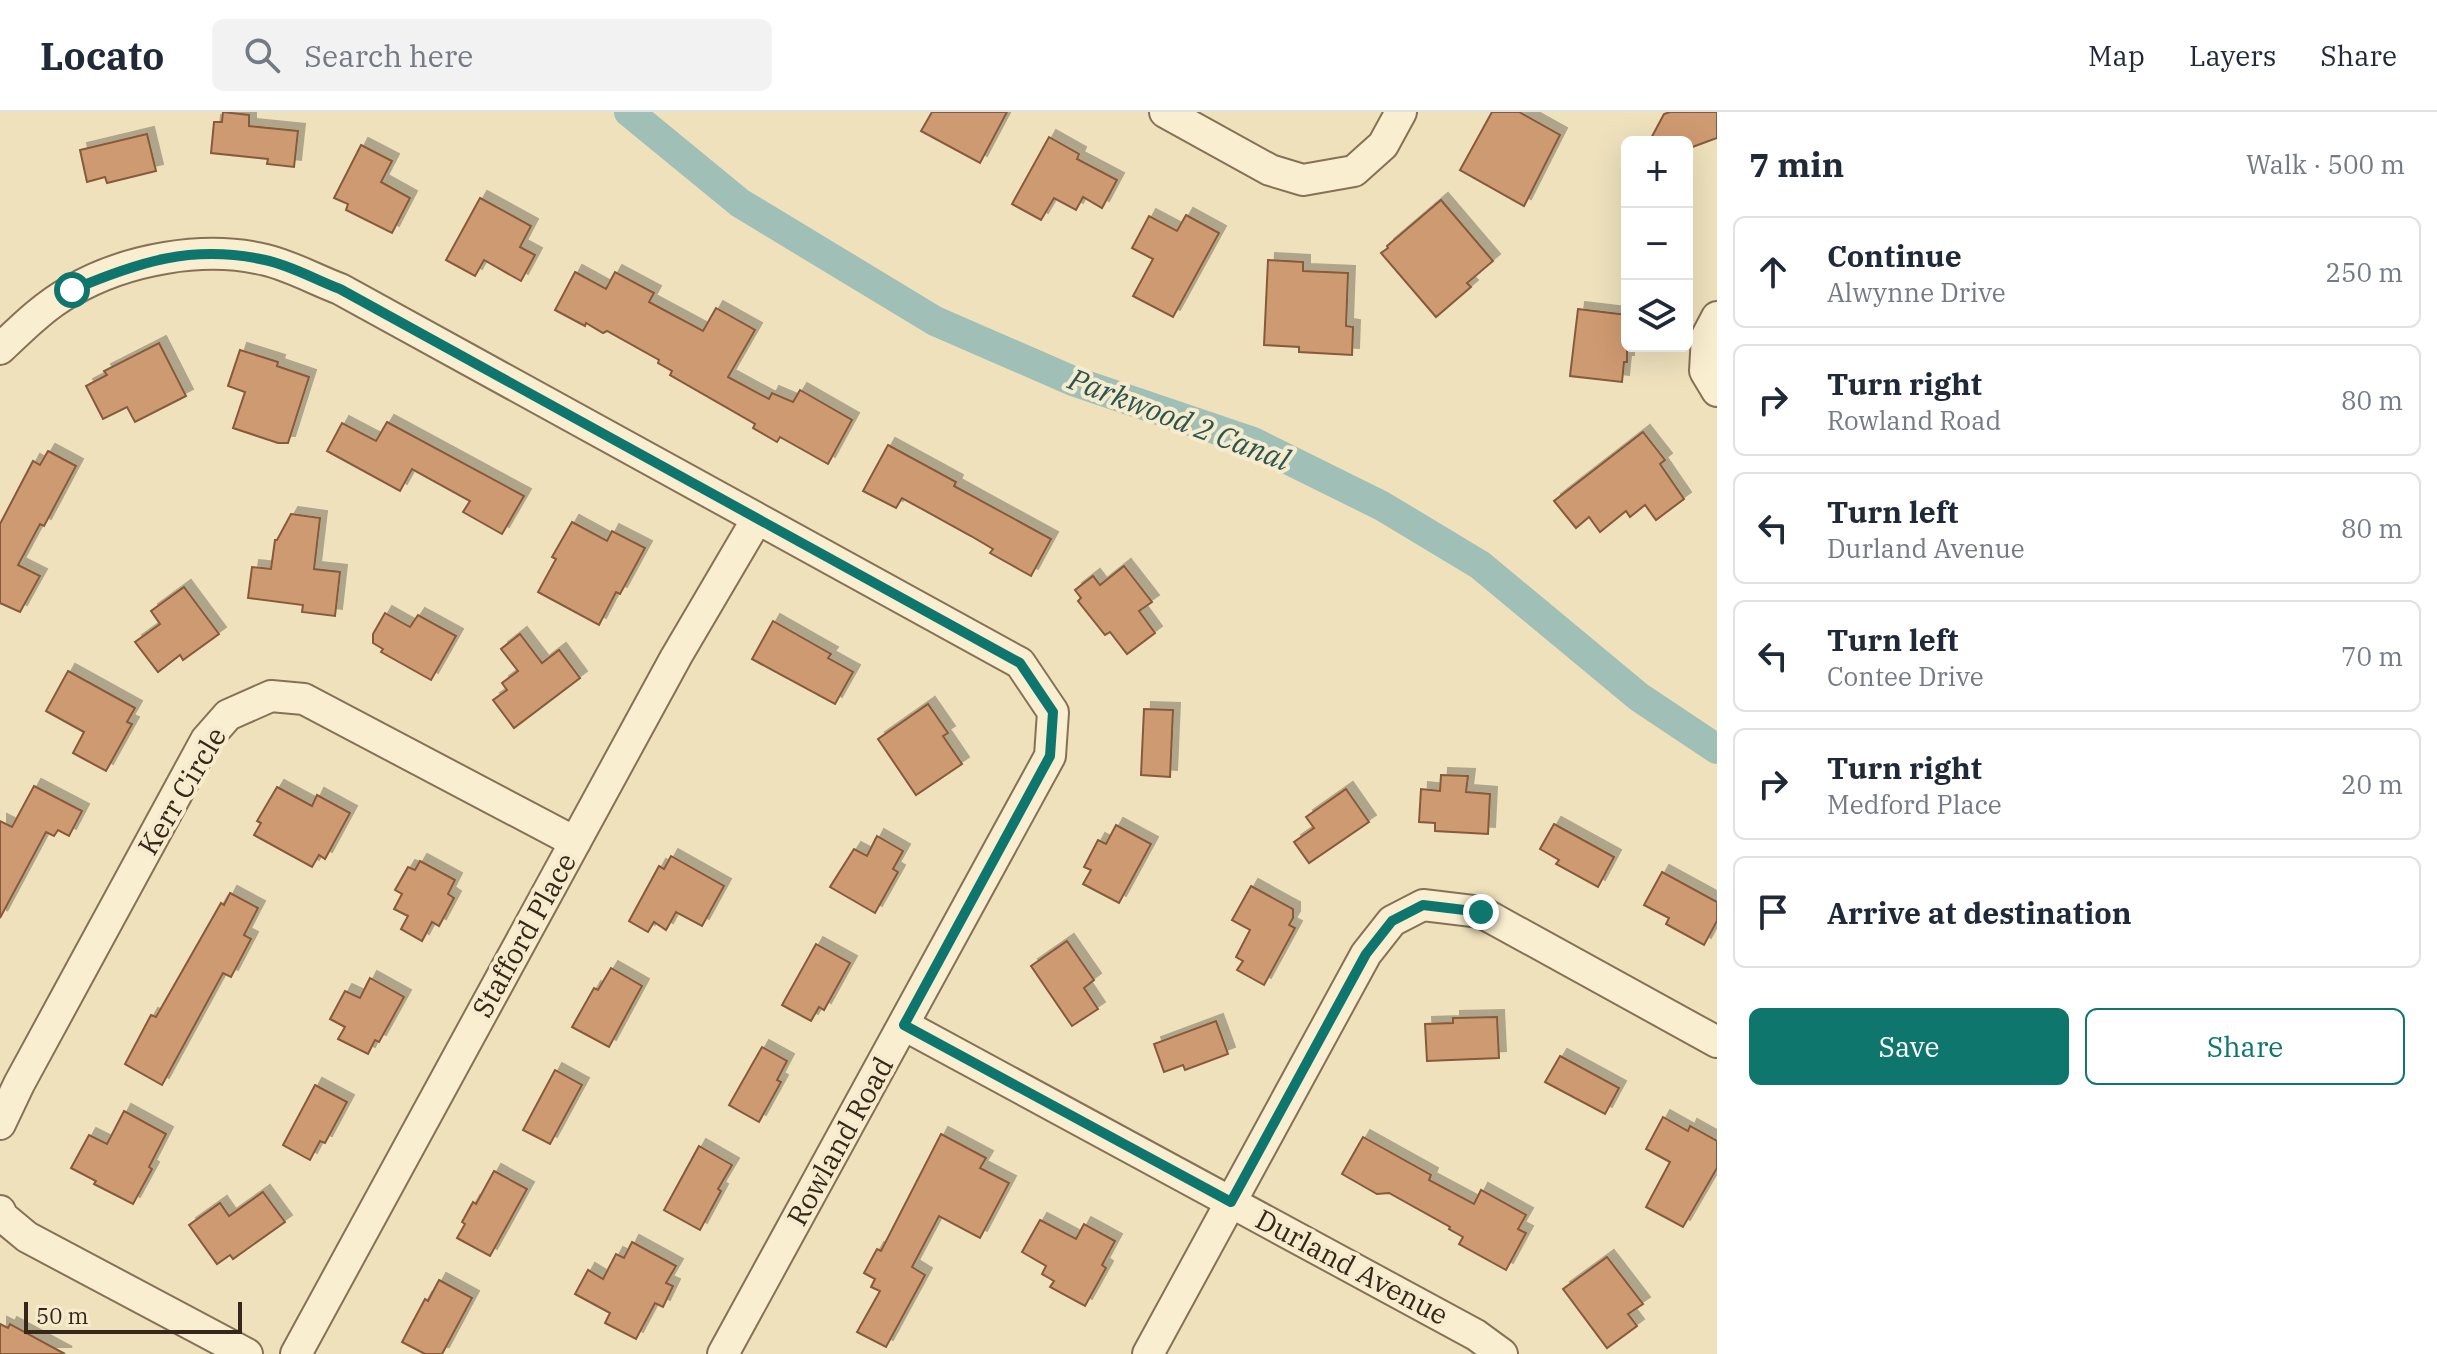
<!DOCTYPE html>
<meta charset="utf-8">
<style>
body{margin:0;font-family:"IBM Plex Serif",serif;background:#f2f2f3;color:#1f2937}
.controls{position:absolute;right:24px;top:24px;display:grid;overflow:hidden;border-radius:12px;box-shadow:0 8px 32px #0002}
.controls button{width:72px;height:72px;display:grid;place-items:center;padding:0;border:0;border-bottom:2px solid #e0e1e3;background:#fff;color:#1f2937;font:40px sans-serif}
.scale{position:absolute;left:24px;bottom:20px;width:218px;box-sizing:border-box;padding-left:8px;border:4px solid #35281b;border-top:0;font-size:22px;line-height:28px;white-space:nowrap;color:#35281b;-webkit-text-stroke:6px #f6ebcc;paint-order:stroke}
.stop{position:absolute;width:24px;height:24px;margin:-18px;border:6px solid #0f766e;border-radius:50%;background:#fff}
.stop.end{background:#0f766e;border-color:#fff;box-shadow:0 2px 8px #0008}
.list{margin:0;padding:0;list-style:none}
h2{display:flex;justify-content:space-between;align-items:center;height:104px;margin:0;padding:0 32px;font-size:34px}
h2 small{font-size:26px;font-weight:400;color:#747a83}
.list li{display:grid;grid-template-columns:52px 1fr auto;gap:24px;align-items:center;box-sizing:border-box;height:112px;margin:0 16px 16px;padding:0 16px;border:2px solid #e0e1e3;border-radius:12px}
.list b{display:block;font-size:30px;white-space:nowrap}
.list p{margin:0;font-size:26px;white-space:nowrap;color:#747a83}
.list em{font-size:26px;font-style:normal;color:#747a83}
.actions{display:flex;gap:16px;padding:24px 32px}
.actions a{flex:1;padding:18px 0;border:2px solid #0f766e;border-radius:12px;text-align:center;font-size:28px;color:#0f766e}
.actions .main{background:#0f766e;color:#fff}
.icon{flex:none;width:44px;height:44px;fill:none;stroke:currentColor;stroke-width:2;stroke-linecap:round;stroke-linejoin:round}
.map{position:relative;flex:none;width:1717px;height:1242px;overflow:hidden}
header{display:flex;align-items:center;gap:48px;box-sizing:border-box;height:112px;padding:0 40px;background:#fff;border-bottom:2px solid #e0e1e3}
header strong{font-size:38px}
nav{display:flex;gap:44px;margin-inline-start:auto;font-size:28px}
.search{width:560px;height:72px;background:#f2f2f3;display:flex;align-items:center;gap:20px;box-sizing:border-box;padding:0 28px;border-radius:12px;color:#747a83;font-size:30px}
main{display:flex}
aside{flex:1;background:#fff}
.map>svg:first-child{display:block}
</style>
<header>
<strong>Locato</strong>
<div class="search"><svg class="icon" aria-label="search" viewBox="0 0 24 24"><circle cx="10" cy="10" r="6"/><path d="M15 15l6 6"/></svg>Search here</div>
<nav><a>Map</a><a>Layers</a><a>Share</a></nav>
</header>
<main>
<div class="map">
<svg width="1717" height="1242" viewBox="0 0 1717 1242">
<defs>
<filter id="shadow"><feDropShadow dx="7" dy="-7" stdDeviation="0" flood-color="#0004"/></filter>
</defs>
<rect width="100%" height="100%" fill="#eee1bc"/>
<g fill="none" stroke-linecap="round" stroke-linejoin="round">
<path stroke="#a0bfb7" stroke-width="30" d="M629,0L740,91L935,209L1073,269L1253,330L1382,394L1480,453L1639,585L1717,637"/>
</g>
<g fill="#ce9a71" stroke="#865a3b" stroke-width="2" filter="url(#shadow)">
<path d="M223,0L249,3V14L298,19L294,55L267,52L268,47L211,41L214,10H222Z"/>
<path d="M932,0H1007L980,51L921,19Z"/>
<path d="M1492,0H1519L1560,23L1524,94L1460,58Z"/>
<path d="M1670,0H1717V26L1687,37V30H1649L1664,2Z"/>
<path d="M147,22L156,59L107,71L105,65L87,70L80,38Z"/>
<path d="M1049,25L1079,42L1077,47L1117,68L1102,96L1083,85L1076,98L1054,86L1041,108L1012,92Z"/>
<path d="M361,33L392,49L381,70L410,86L392,121L346,98L348,92L334,86Z"/>
<path d="M480,86L531,114L520,135L535,143L521,169L484,148L475,164L446,148Z"/>
<path d="M1441,88L1493,149L1467,171L1471,175L1436,205L1381,141L1388,136L1387,134Z"/>
<path d="M1186,103L1219,121L1173,205L1133,184L1153,147L1132,136L1149,104L1177,119Z"/>
<path d="M1268,148L1303,150V159L1348,161L1346,214L1353,215L1352,243L1299,240V235L1264,233Z"/>
<path d="M575,160L606,177L615,160L654,181L649,190L703,219L716,196L755,218L728,265L769,287L772,281L793,290L800,278L852,308L828,352L780,325L777,330L753,316L755,312L670,263L672,259L658,251L659,248L607,219L603,221L586,211L585,214L555,198Z"/>
<path d="M1578,197L1627,203V250H1624L1622,270L1570,264Z"/>
<path d="M159,231L186,284L135,310L127,295L103,307L86,274L107,263L104,259Z"/>
<path d="M240,238L278,250L277,254L309,265L288,331H278L233,316L245,280L228,274Z"/>
<path d="M387,310L524,384L502,422L463,400L470,389L412,357L400,379L327,339L342,311L376,329Z"/>
<path d="M1643,320L1665,348L1660,352L1684,387L1656,408L1645,393L1630,405L1626,399L1600,420L1589,405L1576,416L1554,389Z"/>
<path d="M888,333L956,370L954,374L1051,427L1031,464L990,441L993,437L971,424L902,386L896,396L863,379Z"/>
<path d="M48,339L76,354L44,414L40,412L18,453L40,464L20,500L0,491V412L33,349L40,353Z"/>
<path d="M291,402L320,406L314,457L340,460L335,504L302,500L303,493L248,486L252,455L271,457L275,428H277Z"/>
<path d="M572,410L607,429L612,419L645,436L620,482L616,480L599,513L538,480L556,447L552,445Z"/>
<path d="M1124,454L1152,490L1139,499L1155,521L1127,542L1110,520L1105,523L1078,489L1081,486L1075,478L1093,464L1100,473Z"/>
<path d="M184,475L219,522L183,548L180,543L158,560L135,530L160,512L151,499Z"/>
<path d="M385,501L410,515L418,503L456,524L431,568L381,540L383,537L373,531V522Z"/>
<path d="M773,509L831,542L828,546L853,560L835,592L752,547Z"/>
<path d="M520,522L542,551L559,538L580,566L514,616L493,588L507,578L502,571L518,559L501,537Z"/>
<path d="M68,559L135,596L127,610L132,612L106,659L73,641L84,620L46,599Z"/>
<path d="M928,592L948,621L943,624L962,652L916,683L878,627Z"/>
<path d="M1144,597L1173,598L1170,665L1141,663Z"/>
<path d="M1441,663L1468,664L1466,680L1490,682L1488,722L1435,719V711L1419,710L1421,677L1440,679Z"/>
<path d="M34,674L82,699L69,724L58,718L54,724L46,720L0,806V709L12,715Z"/>
<path d="M277,675L312,694L317,683L350,701L325,747L319,743L312,755L254,723L261,711L257,709Z"/>
<path d="M1346,677L1369,710L1309,751L1294,730L1314,716L1306,705Z"/>
<path d="M1554,712L1614,745L1598,775L1556,752L1559,748L1540,737Z"/>
<path d="M1116,713L1151,732L1119,791L1083,772L1091,758L1084,755L1098,728L1106,732Z"/>
<path d="M877,724L903,739L893,757L898,760L875,801L830,775L854,737L867,744Z"/>
<path d="M671,744L724,774L702,814L676,800L666,818L654,810L648,820L629,809L659,754L664,757Z"/>
<path d="M420,749L455,768L448,782L454,786L439,814L432,810L422,829L401,817L408,804L394,797L402,782L395,778L408,755L415,758Z"/>
<path d="M1662,760L1717,790V809L1704,833L1666,812L1669,806L1644,793Z"/>
<path d="M1251,774L1293,797V806L1289,813L1295,816L1264,873L1237,858L1243,849L1236,845L1250,818L1232,808Z"/>
<path d="M230,781L258,796L244,823L251,827L231,865L223,861L162,973L125,952L151,903L156,905L221,791L224,793Z"/>
<path d="M1067,829L1094,868L1084,876L1098,897L1072,914L1031,854Z"/>
<path d="M816,832L850,851L824,898L819,895L811,909L782,893Z"/>
<path d="M611,856L642,874L609,935L572,915L594,876L598,878Z"/>
<path d="M370,866L404,885L379,930L375,928L368,942L338,927L345,915L330,907L345,879L360,886Z"/>
<path d="M1497,905L1499,946L1427,949L1425,912L1453,911V906Z"/>
<path d="M1216,909L1228,942L1185,958L1183,953L1164,960L1154,932Z"/>
<path d="M762,935L787,949L777,968L781,970L759,1010L729,993Z"/>
<path d="M1560,944L1619,976L1605,1002L1545,970Z"/>
<path d="M555,958L582,973L550,1032L523,1018Z"/>
<path d="M315,973L347,990L325,1031L320,1029L310,1048L283,1033Z"/>
<path d="M124,999L166,1022L149,1055L152,1057L133,1092L94,1072L96,1069L71,1056L89,1023L107,1032Z"/>
<path d="M1663,1005L1688,1019L1690,1014L1717,1029V1056L1683,1115L1646,1095L1670,1050L1646,1037Z"/>
<path d="M941,1022L986,1046L980,1056L1009,1071L980,1126L939,1104L912,1155L925,1163L886,1235L857,1220L880,1179L871,1175L875,1167L864,1161L877,1137L881,1139Z"/>
<path d="M1363,1025L1431,1063L1429,1068L1474,1092L1481,1078L1526,1103L1518,1117L1526,1121L1506,1158L1459,1132L1463,1125L1449,1117L1450,1115L1389,1081L1377,1082L1342,1062Z"/>
<path d="M699,1034L732,1053L718,1077L721,1079L700,1118L664,1098Z"/>
<path d="M494,1059L527,1077L490,1144L457,1126L465,1112L462,1110L473,1090L476,1092Z"/>
<path d="M263,1080L285,1110L233,1147L230,1143L217,1152L189,1113L220,1091L229,1104Z"/>
<path d="M1040,1108L1076,1127L1084,1112L1115,1129L1102,1153L1106,1156L1085,1194L1050,1175L1054,1169L1042,1162L1046,1154L1022,1140Z"/>
<path d="M632,1130L676,1154L666,1171L673,1174L663,1195L655,1191L636,1227L605,1211L610,1201L575,1182L588,1158L603,1167L616,1142L624,1146Z"/>
<path d="M1607,1145L1643,1192L1628,1202L1637,1214L1607,1236L1563,1177Z"/>
<path d="M439,1168L472,1186L442,1242H425L402,1230L425,1187L428,1189Z"/>
<path d="M0,1212L8,1216L10,1212L65,1242H0Z"/>
</g>
<g fill="none" stroke-linecap="round" stroke-linejoin="round">
<g stroke="#867156" stroke-width="34">
<g id="minor">
<path d="M1165,0L1270,58L1303,68L1354,59L1383,33L1401,0"/>
<path d="M1717,205L1707,224L1705,259L1717,279"/>
<path d="M0,237C22,216 44,194 71,179C126,147 204,133 266,148C291,154 316,168 340,177L1020,551L1053,600L1050,644L723,1242"/>
<path d="M904,913L1476,1223L1502,1242"/>
<path d="M0,1012L19,972L206,628L228,603L271,584L304,587L575,730"/>
<path d="M0,1099L3,1105L27,1125L247,1242"/>
<path d="M296,1242L676,545L757,407"/>
<path d="M1148,1242L1366,842L1392,809L1423,793L1481,800L1717,930"/>
</g>
</g>
<use href="#minor" stroke="#f9eecf" stroke-width="30"/>
</g>
<g fill="none" stroke-linecap="round" stroke-linejoin="round">
<path stroke="#0f766e" stroke-width="10" d="M72,178C138,150 192,132 265,148C290,153 316,168 340,177L1020,551L1053,600L1050,644L904,913L1231,1090L1366,842L1392,809L1423,793L1481,800"/>
</g>
<g text-anchor="middle" stroke-width="8" stroke-linejoin="round" paint-order="stroke">
<g font-size="28" fill="#35281b" stroke="#f6ebcc">
<text transform="translate(182 679) rotate(-59)" y="10">Kerr Circle</text>
<text transform="translate(524 823) rotate(-61)" y="10">Stafford Place</text>
<text transform="translate(840 1029) rotate(-61)" y="10">Rowland Road</text>
<text transform="translate(1352 1155) rotate(28)" y="10">Durland Avenue</text>
</g>
<g font-size="30" font-style="italic" fill="#295553" stroke="#f6ebcc">
<text transform="translate(1179 308) rotate(21)" y="10">Parkwood 2 Canal</text>
</g>
</g>
</svg>
<div class="controls">
<button>+</button>
<button>−</button>
<button><svg class="icon" aria-label="layers" viewBox="0 0 24 24"><path d="M12 4l9 5-9 5-9-5zM3 14l9 5 9-5"/></svg></button>
</div>
<div class="scale">50 m</div>
<div class="stop" style="left:72px;top:178px"></div>
<div class="stop end" style="left:1481px;top:800px"></div>
</div>
<aside>
<h2>7 min<small>Walk · 500 m</small></h2>
<ul class="list">
<li><svg class="icon" aria-label="ahead" viewBox="0 0 24 24"><path d="M12 20V5M6 11l6-6 6 6"/></svg><div><b>Continue</b><p>Alwynne Drive</p></div><em>250 m</em></li>
<li><svg class="icon" aria-label="right" viewBox="0 0 24 24"><path d="M7 20v-9h11M14 6l5 5-5 5"/></svg><div><b>Turn right</b><p>Rowland Road</p></div><em>80 m</em></li>
<li><svg class="icon" aria-label="left" viewBox="0 0 24 24"><path d="M17 20v-9H6M10 6l-5 5 5 5"/></svg><div><b>Turn left</b><p>Durland Avenue</p></div><em>80 m</em></li>
<li><svg class="icon" aria-label="left" viewBox="0 0 24 24"><path d="M17 20v-9H6M10 6l-5 5 5 5"/></svg><div><b>Turn left</b><p>Contee Drive</p></div><em>70 m</em></li>
<li><svg class="icon" aria-label="right" viewBox="0 0 24 24"><path d="M7 20v-9h11M14 6l5 5-5 5"/></svg><div><b>Turn right</b><p>Medford Place</p></div><em>20 m</em></li>
<li><svg class="icon" aria-label="arrive" viewBox="0 0 24 24"><path d="M6 21V4h12l-3 4 3 4H6"/></svg><div><b>Arrive at destination</b></div></li>
</ul>
<div class="actions"><a class="main">Save</a><a>Share</a></div>
</aside>
</main>
